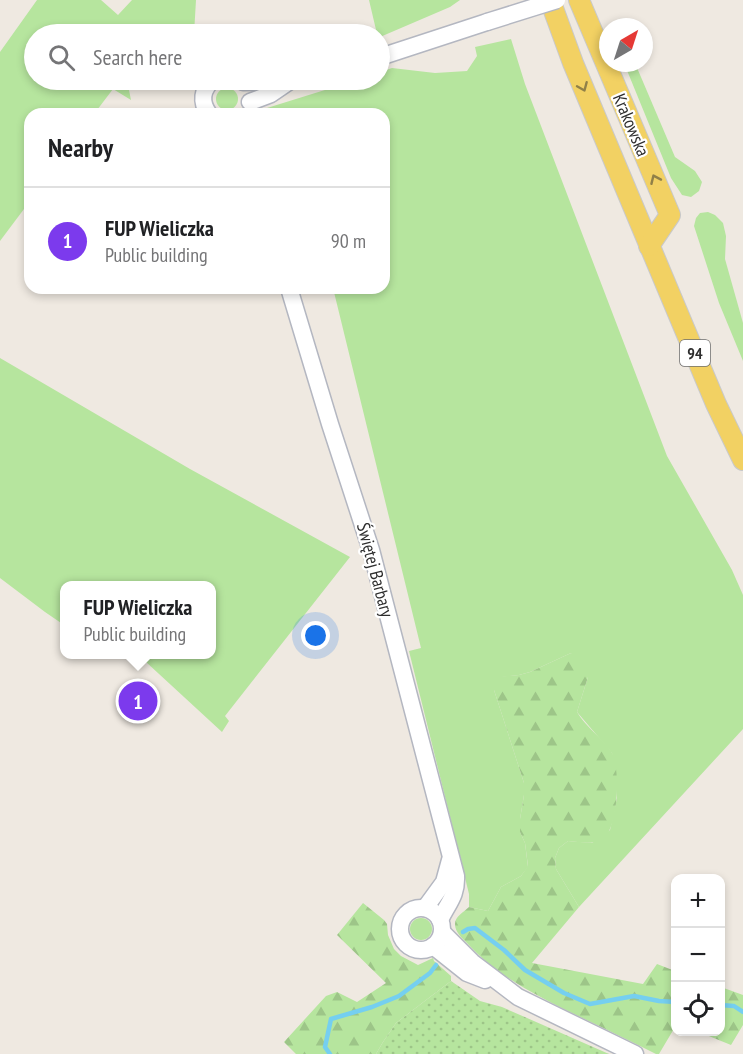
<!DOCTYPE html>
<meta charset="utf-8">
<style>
body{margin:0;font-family:"PT Sans Narrow",sans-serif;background:#f6f6f6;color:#202124}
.controls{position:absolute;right:18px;bottom:18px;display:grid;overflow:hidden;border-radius:12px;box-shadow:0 3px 9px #0003}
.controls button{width:54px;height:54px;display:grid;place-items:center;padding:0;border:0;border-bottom:2px solid #e0e0e0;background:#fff;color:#202124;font:30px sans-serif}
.compass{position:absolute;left:599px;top:18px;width:54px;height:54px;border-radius:50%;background:#fff;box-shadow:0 3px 9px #0003;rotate:39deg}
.you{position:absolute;left:316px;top:636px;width:21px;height:21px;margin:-15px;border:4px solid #fff;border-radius:50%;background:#1a73e8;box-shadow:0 0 0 9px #1a73e833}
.badge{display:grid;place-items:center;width:39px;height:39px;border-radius:50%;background:#7c3aed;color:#fff;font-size:20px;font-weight:700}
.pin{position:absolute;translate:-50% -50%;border:3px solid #fff;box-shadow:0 2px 6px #0006}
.popup{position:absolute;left:60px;top:581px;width:156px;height:78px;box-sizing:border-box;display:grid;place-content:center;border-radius:12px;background:#fff;filter:drop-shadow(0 2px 4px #0005);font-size:20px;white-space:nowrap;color:#757577}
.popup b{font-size:22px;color:#202124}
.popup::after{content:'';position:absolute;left:50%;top:100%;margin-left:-12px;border:12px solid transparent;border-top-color:#fff}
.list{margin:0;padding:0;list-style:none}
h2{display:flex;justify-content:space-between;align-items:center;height:78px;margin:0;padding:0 24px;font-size:26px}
h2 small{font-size:20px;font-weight:400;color:#757577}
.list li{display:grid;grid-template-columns:39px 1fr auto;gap:18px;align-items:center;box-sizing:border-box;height:108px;padding:0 24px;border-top:2px solid #e0e0e0}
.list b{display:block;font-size:22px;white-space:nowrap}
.list p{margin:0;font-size:20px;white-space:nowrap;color:#757577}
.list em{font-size:20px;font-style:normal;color:#757577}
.icon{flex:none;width:33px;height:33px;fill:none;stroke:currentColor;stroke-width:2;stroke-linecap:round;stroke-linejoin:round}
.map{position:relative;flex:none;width:743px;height:1054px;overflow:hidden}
.search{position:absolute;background:#fff;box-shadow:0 3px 9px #0003;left:24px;top:24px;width:366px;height:66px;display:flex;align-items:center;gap:15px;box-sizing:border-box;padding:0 21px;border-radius:33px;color:#757577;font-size:22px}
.panel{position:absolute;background:#fff;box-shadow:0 3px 9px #0003;left:24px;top:108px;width:366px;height:186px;border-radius:18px}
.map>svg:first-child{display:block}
</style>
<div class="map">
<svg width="743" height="1054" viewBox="0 0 743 1054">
<defs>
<pattern id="forest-firs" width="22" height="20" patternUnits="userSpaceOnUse" patternTransform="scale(1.5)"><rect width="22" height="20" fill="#b6e59e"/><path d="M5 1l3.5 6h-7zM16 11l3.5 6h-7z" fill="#9dc588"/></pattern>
<pattern id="garden-dots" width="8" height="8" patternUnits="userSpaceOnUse" patternTransform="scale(1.5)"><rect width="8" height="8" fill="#b6e59e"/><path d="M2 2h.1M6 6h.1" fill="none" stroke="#9dc588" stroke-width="1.8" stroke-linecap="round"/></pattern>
</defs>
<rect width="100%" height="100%" fill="#efe9e1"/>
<g fill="#b6e59e">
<path d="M37,0H101L118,15L132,0H196L194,34H34V80H127L131,100L113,89L94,114H30V201L0,241V52Z"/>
<path d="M369,0H460L450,7L380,37V34H377Z"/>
<path d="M511,39L525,84L667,456L732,570L743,595V729L579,907L556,869L555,858L559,848L568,841L592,843L610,830L617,798L612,753L577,712L588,677L571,653L530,672L519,675L494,678V690L524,783V795L520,819V832L525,843L528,867L521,876L501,887L488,911L469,907V894L409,651L421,648L333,288H384V114H265L267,108L357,80H380V72L392,68L435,73L467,71L477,56L475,47Z"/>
<path d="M624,63H635L675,157L695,171L702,182L699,191L691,197L682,195L671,178Z"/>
<circle cx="227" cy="99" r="11"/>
<path d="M708,212L715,215L723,223L726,236L725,259L743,323V361L719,303L694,226L696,218L700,213Z"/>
<path d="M0,358L190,469L350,557L225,716L229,721L222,732L146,662L128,655L212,654V586H64V625L45,612L0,578Z"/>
<circle cx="421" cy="929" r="11"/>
</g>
<g fill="url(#forest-firs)">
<path d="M571,653L581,658L588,666V677L577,712C586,727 601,737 611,751C621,766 619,832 601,840C591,845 579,842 568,841L559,848L555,858L556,869L579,907L532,963L643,984L657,964L675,971V1027L659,1054H656C630,1041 604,1028 578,1016C537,996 498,977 467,943C462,938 455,932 455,924C455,916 464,912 469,907L488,911L501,887L521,876L528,866L525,843L520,832V819L524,795V783L494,690V677L519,675L530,672Z"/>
<path d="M363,903L384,920L387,924L388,935L394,949L401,956L418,965L433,958L434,961L451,976V981L396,1023L383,1042L376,1054H296L284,1042L326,996L337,992L357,1002L386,983L337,935Z"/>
<path d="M721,987L743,995V1025L731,1045L699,1032H720Z"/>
</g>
<path fill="url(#garden-dots)" d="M451,981L480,1001L502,1007L609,1054H376L383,1042L396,1023Z"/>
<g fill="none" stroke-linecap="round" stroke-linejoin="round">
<g stroke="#75cff0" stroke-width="4.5">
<path d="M463,932L468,929L475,928L504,950L525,970L564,993L590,1004L634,996L659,1001L676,1002"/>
<path d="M720,1005L734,1006L743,1012"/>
<path d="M330,1054L325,1047L331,1019L372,1007L399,996L430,973L436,965"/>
</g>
<g stroke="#b4b7c1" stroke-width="19">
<g id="minor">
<path d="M380,57L487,22"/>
<path d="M243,82L290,81L295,80"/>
<path d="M250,102L271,94L290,81"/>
<path d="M209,114C200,102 202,89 213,80"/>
<path d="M289,288L330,424L371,550L456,876C457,896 448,903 440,920"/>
<path d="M425,908L444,882L450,860"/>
<circle cx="421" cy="929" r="21"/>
<path d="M442,932L472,962L518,997L635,1054"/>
<path d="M433,946L467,973L485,980"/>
</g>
</g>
<g stroke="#c9c9c9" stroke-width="22">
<g id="major">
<path d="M550,0L573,63L716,404L743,460"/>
<path d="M579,0L670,215L649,246"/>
</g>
</g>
<use href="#minor" stroke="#fff" stroke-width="16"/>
<use href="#major" stroke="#f2d163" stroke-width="20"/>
<g stroke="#b4b7c1" stroke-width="19" stroke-linecap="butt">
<path id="minor-bridge" d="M487,22L557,0"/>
</g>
<use href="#minor-bridge" stroke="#fff" stroke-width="16"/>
</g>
<defs><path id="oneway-chevron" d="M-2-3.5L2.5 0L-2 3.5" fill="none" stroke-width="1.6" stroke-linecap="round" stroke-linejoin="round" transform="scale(1.5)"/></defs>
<g stroke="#908048">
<use href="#oneway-chevron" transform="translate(583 87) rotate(67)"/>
<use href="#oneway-chevron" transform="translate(655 179) rotate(-114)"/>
</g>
<g text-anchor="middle" stroke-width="4.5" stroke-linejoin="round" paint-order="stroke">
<rect fill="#fff" stroke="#6d6d6d" stroke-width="1.5" x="680" y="340" width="30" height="26" rx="4.5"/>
<g font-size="16" font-weight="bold" fill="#2e2e2e">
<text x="695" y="359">94</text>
</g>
<g font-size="18" fill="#2e2e2e" stroke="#fff">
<text transform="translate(631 125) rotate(67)" y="6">Krakowska</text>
<text transform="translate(375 570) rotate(75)" y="6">Świętej Barbary</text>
</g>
</g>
</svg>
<div class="controls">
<button>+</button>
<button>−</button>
<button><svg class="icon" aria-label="locate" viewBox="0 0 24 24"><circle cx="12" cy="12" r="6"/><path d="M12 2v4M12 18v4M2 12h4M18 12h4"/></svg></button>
</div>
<svg class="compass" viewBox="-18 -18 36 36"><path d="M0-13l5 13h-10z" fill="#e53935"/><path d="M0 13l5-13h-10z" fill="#757577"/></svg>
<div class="you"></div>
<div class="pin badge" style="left:138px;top:701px">1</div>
<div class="popup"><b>FUP Wieliczka</b>Public building</div>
<div class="search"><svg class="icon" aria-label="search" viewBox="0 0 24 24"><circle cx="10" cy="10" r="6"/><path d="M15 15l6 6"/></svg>Search here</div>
<section class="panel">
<h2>Nearby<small></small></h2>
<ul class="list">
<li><span class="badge">1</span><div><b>FUP Wieliczka</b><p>Public building</p></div><em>90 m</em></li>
</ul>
</section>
</div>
